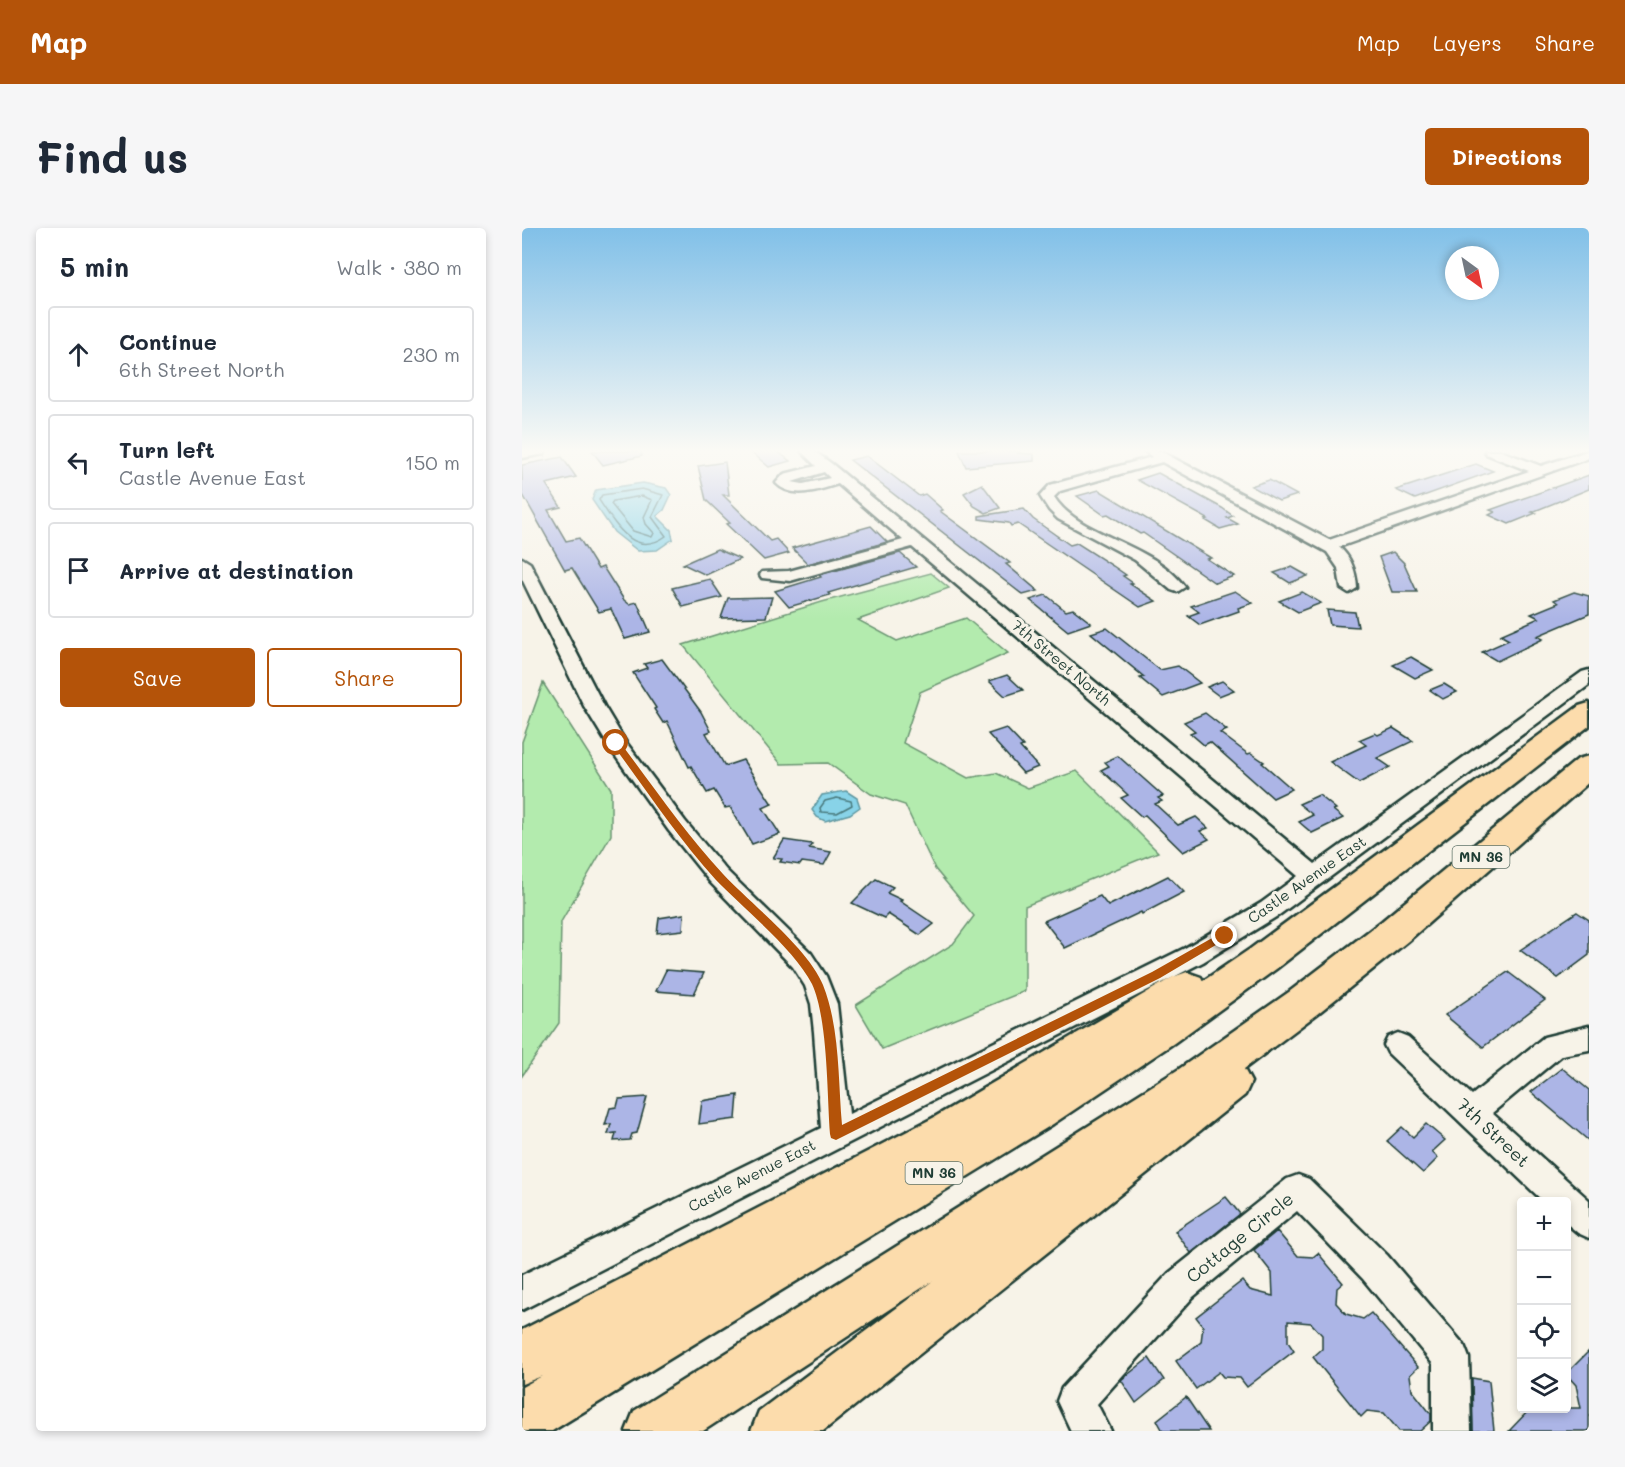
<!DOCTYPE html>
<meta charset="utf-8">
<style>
body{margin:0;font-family:Mali,sans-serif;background:#f6f6f7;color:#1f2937}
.controls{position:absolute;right:18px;bottom:18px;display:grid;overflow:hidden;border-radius:6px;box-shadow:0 3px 9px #0003}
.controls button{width:54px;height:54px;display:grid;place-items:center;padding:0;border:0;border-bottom:2px solid #e0e1e3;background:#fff;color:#1f2937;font:30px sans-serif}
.compass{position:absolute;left:923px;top:18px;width:54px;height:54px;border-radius:50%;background:#fff;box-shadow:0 3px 9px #0003;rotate:147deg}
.stop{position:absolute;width:18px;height:18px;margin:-14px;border:4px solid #b45309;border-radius:50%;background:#fff}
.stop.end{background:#b45309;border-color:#fff;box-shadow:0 2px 6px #0008}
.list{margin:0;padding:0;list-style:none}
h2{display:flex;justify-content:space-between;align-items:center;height:78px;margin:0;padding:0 24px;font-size:26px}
h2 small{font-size:20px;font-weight:400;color:#747a83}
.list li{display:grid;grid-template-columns:39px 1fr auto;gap:18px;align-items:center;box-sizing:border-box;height:96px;margin:0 12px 12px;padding:0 12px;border:2px solid #e0e1e3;border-radius:6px}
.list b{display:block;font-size:22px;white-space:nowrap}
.list p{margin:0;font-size:20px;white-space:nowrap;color:#747a83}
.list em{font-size:20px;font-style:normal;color:#747a83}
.actions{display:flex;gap:12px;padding:18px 24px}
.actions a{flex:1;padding:14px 0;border:2px solid #b45309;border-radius:6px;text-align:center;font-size:21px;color:#b45309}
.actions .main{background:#b45309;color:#fff}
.icon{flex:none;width:33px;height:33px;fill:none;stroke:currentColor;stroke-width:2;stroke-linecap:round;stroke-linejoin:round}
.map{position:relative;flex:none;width:1067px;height:1203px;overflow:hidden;border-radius:6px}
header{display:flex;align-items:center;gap:36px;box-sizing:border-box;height:84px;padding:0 30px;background:#b45309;color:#fff}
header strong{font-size:28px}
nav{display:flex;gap:33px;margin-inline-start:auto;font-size:21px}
.intro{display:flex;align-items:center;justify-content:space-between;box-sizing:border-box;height:144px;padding:0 36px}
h1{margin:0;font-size:42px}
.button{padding:15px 27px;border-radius:6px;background:#b45309;color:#fff;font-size:21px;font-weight:700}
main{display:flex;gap:36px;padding:0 36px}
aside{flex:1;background:#fff;border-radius:6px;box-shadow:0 3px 9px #0003}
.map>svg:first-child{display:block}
</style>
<header>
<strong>Map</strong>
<nav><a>Map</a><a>Layers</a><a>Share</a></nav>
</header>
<div class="intro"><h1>Find us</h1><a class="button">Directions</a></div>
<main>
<aside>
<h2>5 min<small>Walk · 380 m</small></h2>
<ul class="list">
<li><svg class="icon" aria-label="ahead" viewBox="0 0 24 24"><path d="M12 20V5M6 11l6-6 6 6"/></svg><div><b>Continue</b><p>6th Street North</p></div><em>230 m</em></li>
<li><svg class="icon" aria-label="left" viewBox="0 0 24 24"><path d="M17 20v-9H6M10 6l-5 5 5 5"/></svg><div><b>Turn left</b><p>Castle Avenue East</p></div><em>150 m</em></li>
<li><svg class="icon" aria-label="arrive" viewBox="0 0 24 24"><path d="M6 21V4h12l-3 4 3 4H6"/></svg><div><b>Arrive at destination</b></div></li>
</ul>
<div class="actions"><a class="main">Save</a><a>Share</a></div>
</aside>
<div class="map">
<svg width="1067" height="1203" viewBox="0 0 1067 1203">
<rect width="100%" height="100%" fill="#f7f3e8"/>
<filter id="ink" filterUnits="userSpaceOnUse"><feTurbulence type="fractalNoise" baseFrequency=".0167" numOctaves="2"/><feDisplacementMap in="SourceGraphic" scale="12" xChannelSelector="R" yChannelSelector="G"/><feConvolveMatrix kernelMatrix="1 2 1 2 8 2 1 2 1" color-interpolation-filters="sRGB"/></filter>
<g filter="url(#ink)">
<g fill="#b3ebae" stroke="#699471" stroke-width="1.5">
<path d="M409,345L427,360L336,392L375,413L444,390L486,425L398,464L381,515L446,550L474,545L506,560L555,543L636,624L503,678V763L360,821L334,777L431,716L452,688L413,641L383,577L349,566L306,535L259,536L161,417L300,374Z"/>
<path d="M21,455L89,561V607L39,694L37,795L0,848V514Z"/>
</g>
<g fill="#88d3e8" stroke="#5e97a0" stroke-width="1.5">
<path d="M121,255L144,260L149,267L142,282L135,288L149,302L151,311L135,322L116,323L92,304L70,272L74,262Z"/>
<path d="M324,563L335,570L338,579L328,586L303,593L295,589L290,582L300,567Z"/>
</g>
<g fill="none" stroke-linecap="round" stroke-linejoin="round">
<g stroke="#49797c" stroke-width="1.5">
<path d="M120,261L141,267L130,289L144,308C112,331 93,296 77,272L80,267Z"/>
<path d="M120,268L130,272L122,289L124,296L132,305L130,309L111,303L89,276L91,273Z"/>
<path d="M315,570L329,573L330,577L315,585L299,584L298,580L303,573Z"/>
</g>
</g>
<g fill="#acb5e6" stroke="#1f3d34" stroke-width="1.5">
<path d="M70,223H119L120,228L81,237Z"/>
<path d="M228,223H255L268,233L247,239Z"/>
<path d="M437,223H498L496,225L512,226V233L444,239Z"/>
<path d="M345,228L397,268L403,266L421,282L418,283L488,335L484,336L516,363L501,367L328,232Z"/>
<path d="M40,229L54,249L24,256L39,279L26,282L44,313L57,310L76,341L81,339L102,372L107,376L115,374L128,404L103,411L89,381L77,384L50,340L43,342L0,265V237Z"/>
<path d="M203,234L207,267H201L248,313L254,311L267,325L242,332L204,296L208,295L184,272L176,238Z"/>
<path d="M954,236L971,243L893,271L874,262Z"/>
<path d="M636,245L700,280L711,288L705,290L716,296L698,301L683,292L686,291L615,252Z"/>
<path d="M1067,247V261L1010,284L1014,285L987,296L967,287L973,284L968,282Z"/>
<path d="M747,252L775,267L757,273L729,258Z"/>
<path d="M460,256L478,280L464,285L452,278L442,265Z"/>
<path d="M577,262L689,330L685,331L712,348L693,355L621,305L618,306L586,286L582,287L555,268Z"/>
<path d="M502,281L511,291L548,317L555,315L591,338L604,347L601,348L611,355L608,356L634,373L618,379L496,296L489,298L487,295L457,291V288Z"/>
<path d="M349,298L365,314L286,336L270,320Z"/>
<path d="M195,321L218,331L184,347L161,336Z"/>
<path d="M871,324L882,335L895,364H870L857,329Z"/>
<path d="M378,325L394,339L306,365L308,367L267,379L253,363L299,349L297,347Z"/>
<path d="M770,339L786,348L768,355L752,345Z"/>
<path d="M188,351L200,369L161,379L150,360Z"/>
<path d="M713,363L731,375L716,380L717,383L678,397L666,388L677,384L669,378Z"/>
<path d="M780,364L799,375L776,384L757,373Z"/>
<path d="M1052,364L1067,368V386L1015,408L1021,411L975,433L960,424L987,412L978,407L1017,390L1009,386L1036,375L1032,372Z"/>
<path d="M524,367L544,383L551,381L569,395L546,403L508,372Z"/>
<path d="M250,369L244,389L199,390L206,370Z"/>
<path d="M805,382L833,384L836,399L808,397Z"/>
<path d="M585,400L638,442L656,438L678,455L641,469L618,450L622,449L569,405Z"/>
<path d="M889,429L911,442L893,450L871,437Z"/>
<path d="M140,431L179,484L189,503L184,505L203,538L221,532L250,576L241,580L258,606L230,616L208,579L203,580L192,562L185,565L169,538L167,539L145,493L141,495L132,481L134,480L111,445L125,440L122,436Z"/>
<path d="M485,447L501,462L483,468L467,453Z"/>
<path d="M700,453L712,462L697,468L685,459Z"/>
<path d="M922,456L935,464L921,471L908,462Z"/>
<path d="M683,485L705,502L698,505L726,526L729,525L742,534L740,535L770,561L751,570L688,514L682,517L668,505L673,503L662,494Z"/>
<path d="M484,500L501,518L498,519L516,539L501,545L466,506Z"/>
<path d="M871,500L891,513L855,530L868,539L837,555L808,534L844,517L837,512L853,505L856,507Z"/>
<path d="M596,528L641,568L636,570L640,573L633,576L656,597L674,589L686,600L678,603L687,611L661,624L623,587L620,589L599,570L606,567L579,542L587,538L583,534Z"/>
<path d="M797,567L814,581L811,582L821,590L790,605L777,594L791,587L777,576Z"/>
<path d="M262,612L290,616L287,620L309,624L302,637L280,634L278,637L258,634L260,631L251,630Z"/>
<path d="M646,648L662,664L620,686L619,684L543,720L522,693L578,668L586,678Z"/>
<path d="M354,651L371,659L365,665L380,672L378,673L412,696L398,707L366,686L362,690L330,675Z"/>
<path d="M1055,684L1067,692V727L1036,750L998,722Z"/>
<path d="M162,686L161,702L135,705L137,690Z"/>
<path d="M144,742L182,745L172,766L134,763Z"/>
<path d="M986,744L1023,772L961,819L923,787Z"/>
<path d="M1040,840L1067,862V913L1009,864Z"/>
<path d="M216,867L214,891L177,896L180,873Z"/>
<path d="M125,869L115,905L110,906L108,912L92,913L94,905L86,906L89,896L83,897L88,880L95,879L97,871Z"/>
<path d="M904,896L923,912L910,924L916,930L901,945L865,913L880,899L891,909Z"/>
<path d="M704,969L718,986L669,1025L653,1003Z"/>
<path d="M755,1003L776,1028L791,1029L796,1025L821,1055L815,1060L814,1075L824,1086L841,1091L849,1085L896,1139L888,1147L890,1162L909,1186V1193L898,1203H877L862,1185L845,1183L839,1189L791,1129L800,1121V1107L789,1095L766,1093V1114L772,1123L725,1159L718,1150L701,1149L697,1144L674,1161L654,1133L679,1114L681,1098L674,1089L720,1053L728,1062L751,1068L750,1045L732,1022Z"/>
<path d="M1067,1123V1203H987L1009,1180H1059L1054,1157L1044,1146Z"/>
<path d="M627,1130L642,1152L614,1175L599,1152Z"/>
<path d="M950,1150L967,1153L972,1203H951Z"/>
<path d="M664,1169L687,1203H641L635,1192Z"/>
</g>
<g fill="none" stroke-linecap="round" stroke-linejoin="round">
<g stroke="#1f3d34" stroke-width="5">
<g id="minor">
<path d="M0,223H23L22,226L0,230Z"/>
<path d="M279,223H292L310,236L793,636L1060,444L1067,442V457L757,687L681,734L0,1082V1047L299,900L292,804L289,776L283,758L271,739L188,654L147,603L87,519L62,478L0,351V330L8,335L82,478L103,513L163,593L204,642L289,725L304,748L315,776L327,886L663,720L739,675L776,648L390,319L268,353L240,350L238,347L240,344L267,343L381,312L316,256C297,262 270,272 254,255L262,246L294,238ZM302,244L308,250L281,256L270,254Z"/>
<path d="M623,223H638L807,312L1007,243L964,226L963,223H979L1019,238L1065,223H1067V230L817,319C830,330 834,344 835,360L827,365L819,360L816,340L805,324L640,234L538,263L532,269C557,309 630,314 663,359L655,364L649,362L613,332L536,291L527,282L518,268L528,257L630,229Z"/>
<path d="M1067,798V822L1040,827L970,885L1067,972V1010L1056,1005L1044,995V974H1022L866,825L862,817L866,809L876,805L886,809L950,867L1022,809Z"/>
<path d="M776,947L787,951L865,1027L942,1117L947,1130L949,1203H911V1136L841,1051L775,983L671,1069L575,1176L589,1203H549L535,1173L540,1160L647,1045L765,951Z"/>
</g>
</g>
<g stroke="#1f3d34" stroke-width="5">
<g id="highway">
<path d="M1067,475V498L754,741L652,815L531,896L30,1203H0V1159L20,1148L0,1156V1102L411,890L651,749L665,744L679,749L681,753L728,721L1057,478Z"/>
<path d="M1067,528V554L886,713L795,786L722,841L729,854L723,867L301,1203H229L237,1183L412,1052L181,1203H104L112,1183L657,841L767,764L860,693L1056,531Z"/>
</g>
</g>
<use href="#minor" fill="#f7f3e8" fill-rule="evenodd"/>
<use href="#highway" fill="#fcdcac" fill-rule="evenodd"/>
</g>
</g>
<linearGradient id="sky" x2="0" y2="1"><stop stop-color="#81c0e8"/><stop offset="0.57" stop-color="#fbfaf5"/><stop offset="1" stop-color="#fbfaf5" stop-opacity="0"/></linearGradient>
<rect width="1067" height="391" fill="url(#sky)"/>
<path fill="#b45309" d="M91,513H97C131,558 163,605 201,646C229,676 287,721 301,757C318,800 316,851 320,897L630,744L699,705L703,704L709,708L638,750L314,912L309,910L308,906C305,866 306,791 290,756C273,722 221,680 194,652C156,610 124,562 91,517Z"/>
<g text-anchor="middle" stroke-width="6" stroke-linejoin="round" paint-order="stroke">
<g fill="#f7f3e8" stroke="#60746a" stroke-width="1.5">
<rect x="930.5" y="618" width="57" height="22" rx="4.5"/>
<rect x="383.5" y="934" width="57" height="22" rx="4.5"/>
</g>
<g font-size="14" font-weight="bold" fill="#1f3d34">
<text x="959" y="634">MN 36</text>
<text x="412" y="950">MN 36</text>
</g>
<g font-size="15" fill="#1f3d34" stroke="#f7f3e8">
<text transform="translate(539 435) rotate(40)" y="5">7th Street North</text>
<text transform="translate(785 652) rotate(-35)" y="5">Castle Avenue East</text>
<text transform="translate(230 948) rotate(-27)" y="5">Castle Avenue East</text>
</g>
<g font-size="18" fill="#1f3d34" stroke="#f7f3e8">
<text transform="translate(971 905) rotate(43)" y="6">7th Street</text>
<text transform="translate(718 1010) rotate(-39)" y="6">Cottage Circle</text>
</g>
</g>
</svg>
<div class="controls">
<button>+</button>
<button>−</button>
<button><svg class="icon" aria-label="locate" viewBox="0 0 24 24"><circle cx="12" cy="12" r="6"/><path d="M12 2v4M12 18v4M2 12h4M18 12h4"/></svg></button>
<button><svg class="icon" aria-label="layers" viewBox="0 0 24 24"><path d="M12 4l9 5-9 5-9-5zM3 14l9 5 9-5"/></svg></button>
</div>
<svg class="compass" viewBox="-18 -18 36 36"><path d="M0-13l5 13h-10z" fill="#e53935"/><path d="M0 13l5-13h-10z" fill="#747a83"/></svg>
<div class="stop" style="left:94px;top:515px"></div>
<div class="stop end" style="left:703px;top:708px"></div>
</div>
</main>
